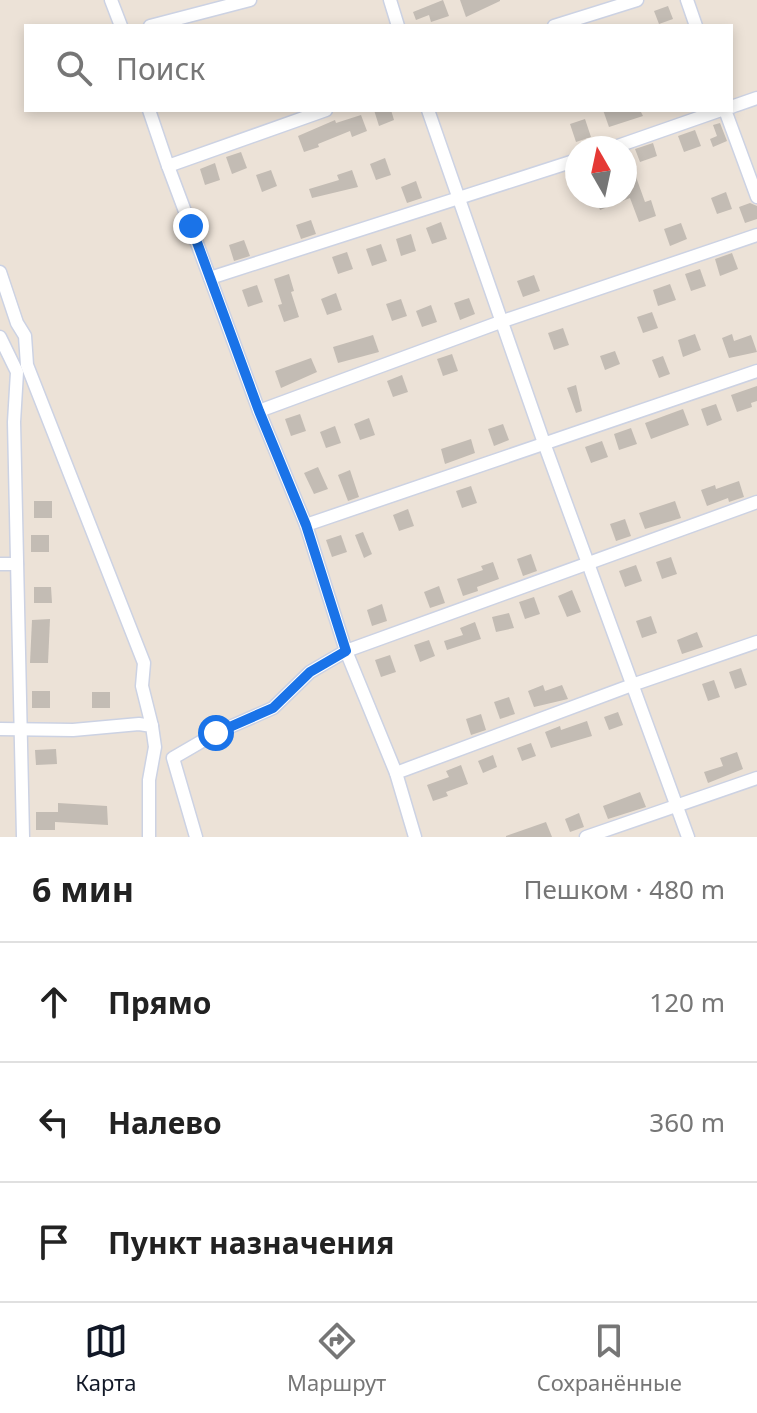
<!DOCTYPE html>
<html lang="ru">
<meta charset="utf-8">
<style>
body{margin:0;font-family:"Noto Sans",sans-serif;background:#f2f2f2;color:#222}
.compass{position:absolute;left:565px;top:136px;width:72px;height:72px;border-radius:50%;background:#fff;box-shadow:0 4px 12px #0003;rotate:351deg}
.stop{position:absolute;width:24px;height:24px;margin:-18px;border:6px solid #1a73e8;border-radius:50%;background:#fff}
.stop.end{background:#1a73e8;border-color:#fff;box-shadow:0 2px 8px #0008}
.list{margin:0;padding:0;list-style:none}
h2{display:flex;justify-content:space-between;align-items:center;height:104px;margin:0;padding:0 32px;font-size:34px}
h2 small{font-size:26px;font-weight:400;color:#767676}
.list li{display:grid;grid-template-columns:52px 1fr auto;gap:24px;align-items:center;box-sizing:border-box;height:120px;padding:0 32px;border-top:2px solid #e0e0e0}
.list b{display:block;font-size:30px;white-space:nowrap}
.list em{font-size:26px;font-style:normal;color:#767676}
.icon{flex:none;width:44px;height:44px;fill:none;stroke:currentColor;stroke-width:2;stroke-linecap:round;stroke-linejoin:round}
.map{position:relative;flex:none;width:757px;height:837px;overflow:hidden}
.search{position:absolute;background:#fff;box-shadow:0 4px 12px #0003;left:24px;right:24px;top:24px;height:88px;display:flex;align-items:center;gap:20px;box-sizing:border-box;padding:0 28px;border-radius:0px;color:#767676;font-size:30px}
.sheet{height:464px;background:#fff}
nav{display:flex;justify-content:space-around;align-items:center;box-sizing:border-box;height:112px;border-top:2px solid #e0e0e0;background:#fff;font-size:22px;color:#767676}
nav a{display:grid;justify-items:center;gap:4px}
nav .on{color:#111827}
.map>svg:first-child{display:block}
</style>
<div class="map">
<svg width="757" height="837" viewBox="0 0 757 837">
<rect width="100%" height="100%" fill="#ece2d7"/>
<g fill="#c3bcb4">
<path d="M443,0L449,16L431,22L429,15L416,20L413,12Z"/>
<path d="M460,0H500V1L466,17Z"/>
<path d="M668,6L673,19L659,24L654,11Z"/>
<path d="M374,110H391L394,120L379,126Z"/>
<path d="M603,110H640L643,116L609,127Z"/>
<path d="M361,115L367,131L352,137L350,131L318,144L319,147L304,152L298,136L335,120L336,123Z"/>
<path d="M585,119L591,137L576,142L570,124Z"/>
<path d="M720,123L727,141L713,147L710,139L717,136L713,125Z"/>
<path d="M695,130L701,146L684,152L678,136Z"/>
<path d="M653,143L657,156L640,162L635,149Z"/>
<path d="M241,152L247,168L232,174L226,157Z"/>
<path d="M385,158L391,175L376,180L370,164Z"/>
<path d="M215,163L220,180L205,185L200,169Z"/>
<path d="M271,170L277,186L262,192L256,175Z"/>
<path d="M352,170L358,187L312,198L309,189L339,180L337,175Z"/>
<path d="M636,177L645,202L651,200L656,216L639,222L630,198L600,210L595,196H625V181Z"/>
<path d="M416,181L422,198L407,203L401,187Z"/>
<path d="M726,192L732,209L717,214L711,198Z"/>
<path d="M750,203L757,206V219L745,223L739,207Z"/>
<path d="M311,220L316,234L301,239L296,225Z"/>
<path d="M441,222L447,239L432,244L426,228Z"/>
<path d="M681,223L687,239L670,246L664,229Z"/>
<path d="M411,234L416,251L401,256L396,239Z"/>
<path d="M244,240L250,256L234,261L229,245Z"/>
<path d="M381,244L387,261L372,266L366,249Z"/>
<path d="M347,252L353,269L338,274L332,257Z"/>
<path d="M732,253L738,269L720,276L715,259Z"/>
<path d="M700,269L706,286L691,291L685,274Z"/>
<path d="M289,274L294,291L291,292L299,317L284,322L278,305L282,304L274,279Z"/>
<path d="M534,275L540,291L523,297L517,281Z"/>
<path d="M670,284L676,300L658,306L653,290Z"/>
<path d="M257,285L263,302L248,307L242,290Z"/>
<path d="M336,293L342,310L327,315L321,299Z"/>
<path d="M469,298L475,314L460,320L454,303Z"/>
<path d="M401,299L407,316L392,321L386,304Z"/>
<path d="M431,305L437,322L422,327L416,311Z"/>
<path d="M652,312L658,328L643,333L637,317Z"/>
<path d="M563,328L569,345L554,350L548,333Z"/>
<path d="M695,334L701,350L683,357L678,340Z"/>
<path d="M732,334L734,341L751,335L757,352L729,358L722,338Z"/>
<path d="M373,335L379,352L338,363L333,347Z"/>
<path d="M615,351L620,364L605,370L600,356Z"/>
<path d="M452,354L458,371L443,376L437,359Z"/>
<path d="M663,356L670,374L659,378L652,360Z"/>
<path d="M311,358L317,372L281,388L275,371Z"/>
<path d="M402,375L408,392L393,397L387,381Z"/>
<path d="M576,385L582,411L576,413L567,388Z"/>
<path d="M757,386V401L751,403L752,407L737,412L731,395Z"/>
<path d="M716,404L722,420L707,426L701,409Z"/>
<path d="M683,409L689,425L651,439L645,423Z"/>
<path d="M300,414L306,431L291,436L285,419Z"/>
<path d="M369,418L375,435L360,440L354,424Z"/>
<path d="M503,424L509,440L494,446L488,429Z"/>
<path d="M335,426L341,443L326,448L320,432Z"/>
<path d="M631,428L637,444L619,450L614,434Z"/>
<path d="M471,439L475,453L445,464L441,449Z"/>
<path d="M602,441L608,457L591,463L585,447Z"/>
<path d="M318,467L328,489L314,494L304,473Z"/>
<path d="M350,470L359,497L348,501L338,475Z"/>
<path d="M739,481L744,497L729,502L728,498L707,506L701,490L715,485L716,489Z"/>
<path d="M471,486L477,503L462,508L456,491Z"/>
<rect x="34" y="501" width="18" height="17"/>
<path d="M675,501L681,518L645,529L639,513Z"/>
<path d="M408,509L414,526L399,531L393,515Z"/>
<path d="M625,519L631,536L616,541L610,524Z"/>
<path d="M363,532L372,554L364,558L355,535Z"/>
<rect x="31" y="535" width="18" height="17"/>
<path d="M341,535L347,552L332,557L326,540Z"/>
<path d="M531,554L537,571L523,576L517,559Z"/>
<path d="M671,557L677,574L662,579L656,562Z"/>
<path d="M493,562L499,579L477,587L478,591L463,596L457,579L483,570L481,566Z"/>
<path d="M636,565L642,581L625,587L619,571Z"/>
<path d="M439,586L445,603L430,608L424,592Z"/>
<path d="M34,587H51L52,603H34Z"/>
<path d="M572,590L581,612L567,617L558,596Z"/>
<path d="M534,597L540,614L525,619L519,602Z"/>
<path d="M382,604L387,621L372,626L367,610Z"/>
<path d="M509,613L514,628L496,632L492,617Z"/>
<path d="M651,616L657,633L642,638L636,621Z"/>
<path d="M50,619L48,663H30L32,620Z"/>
<path d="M475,622L481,639L447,650L444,641L463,635L460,628Z"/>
<path d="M697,632L703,647L682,654L677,640Z"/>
<path d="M429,640L435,656L420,662L414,645Z"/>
<path d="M390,655L396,672L381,677L375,660Z"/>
<path d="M741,668L747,685L735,689L729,672Z"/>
<path d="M714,680L720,697L708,701L702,684Z"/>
<path d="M543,685L545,691L562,685L568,699L534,707L528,691Z"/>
<rect x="32" y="691" width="18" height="17"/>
<rect x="92" y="692" width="18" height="16"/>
<path d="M509,697L515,714L500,719L494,702Z"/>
<path d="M618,712L623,725L609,730L604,717Z"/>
<path d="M481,714L486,730L471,735L466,719Z"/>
<path d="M587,721L592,736L551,748L545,732L560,726L561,730Z"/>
<path d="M531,743L536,756L522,761L517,748Z"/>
<path d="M56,749L57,764L36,765L35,750Z"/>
<path d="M737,752L743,769L708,783L704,772L723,766L720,758Z"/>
<path d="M493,755L497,767L483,773L478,761Z"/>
<path d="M461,765L468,784L446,792L448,796L433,801L427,785L449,777L446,771Z"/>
<path d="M640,792L646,807L608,819L603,806Z"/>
<path d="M58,803L107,806L108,825L55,822V830H36V812H58Z"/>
<path d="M579,813L584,827L570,832L565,819Z"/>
<path d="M546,822L552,837H506V836Z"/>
</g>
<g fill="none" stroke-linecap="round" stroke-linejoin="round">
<g stroke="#ccd2e3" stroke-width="15">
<g id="minor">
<path d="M111,0L121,26"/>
<path d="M390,0L398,26"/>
<path d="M687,0L696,26"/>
<path d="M150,26L250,0"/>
<path d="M554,26L637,0"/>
<path d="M731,107L757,98"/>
<path d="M149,110L168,166"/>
<path d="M428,110L544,443L688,837"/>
<path d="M725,110L757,197"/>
<path d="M612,148L721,110"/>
<path d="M0,272L17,323L25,336L27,365L144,663L142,686L152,726"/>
<path d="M210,278L168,166L326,110"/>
<path d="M0,337L17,372L14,422L23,837"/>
<path d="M757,371L306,525L346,651L757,502"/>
<path d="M259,411L210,278L577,160"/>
<path d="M306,525L259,411L503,321L757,235"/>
<path d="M0,564H17"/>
<path d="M0,729L73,730L139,724L152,726L155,747L149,780V837"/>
<path d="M196,837L173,758L216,733L273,708L310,672L346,651L396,773"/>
<path d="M415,837L396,773L632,685L757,642"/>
<path d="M586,837L757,778"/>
</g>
</g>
<use href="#minor" stroke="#fff" stroke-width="12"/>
</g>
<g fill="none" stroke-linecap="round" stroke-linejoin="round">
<path stroke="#1a73e8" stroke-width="10" d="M191,226L259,411L306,525L346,651L310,672L273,708L216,733"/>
</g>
</svg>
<svg class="compass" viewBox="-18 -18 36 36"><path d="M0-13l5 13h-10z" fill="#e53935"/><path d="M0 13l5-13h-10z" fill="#767676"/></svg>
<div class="stop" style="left:216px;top:733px"></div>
<div class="stop end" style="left:191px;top:226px"></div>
<div class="search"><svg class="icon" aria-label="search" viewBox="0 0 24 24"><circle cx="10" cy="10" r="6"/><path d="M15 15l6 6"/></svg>Поиск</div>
</div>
<section class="sheet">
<h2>6 мин<small>Пешком · 480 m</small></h2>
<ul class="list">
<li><svg class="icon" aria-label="ahead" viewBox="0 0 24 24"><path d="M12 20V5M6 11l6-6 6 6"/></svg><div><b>Прямо</b></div><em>120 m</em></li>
<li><svg class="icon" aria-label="left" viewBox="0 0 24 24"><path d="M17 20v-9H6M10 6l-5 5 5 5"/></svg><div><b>Налево</b></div><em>360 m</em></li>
<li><svg class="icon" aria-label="arrive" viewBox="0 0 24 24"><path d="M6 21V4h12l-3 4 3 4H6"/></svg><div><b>Пункт назначения</b></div></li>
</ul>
</section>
<nav>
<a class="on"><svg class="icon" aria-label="map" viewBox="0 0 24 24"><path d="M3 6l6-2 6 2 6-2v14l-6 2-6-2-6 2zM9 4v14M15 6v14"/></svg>Карта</a>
<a><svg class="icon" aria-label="directions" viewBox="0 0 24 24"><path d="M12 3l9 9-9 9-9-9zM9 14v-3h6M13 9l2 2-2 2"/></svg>Маршрут</a>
<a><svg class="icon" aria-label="saved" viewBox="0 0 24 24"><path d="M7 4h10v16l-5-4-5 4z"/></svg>Сохранённые</a>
</nav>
